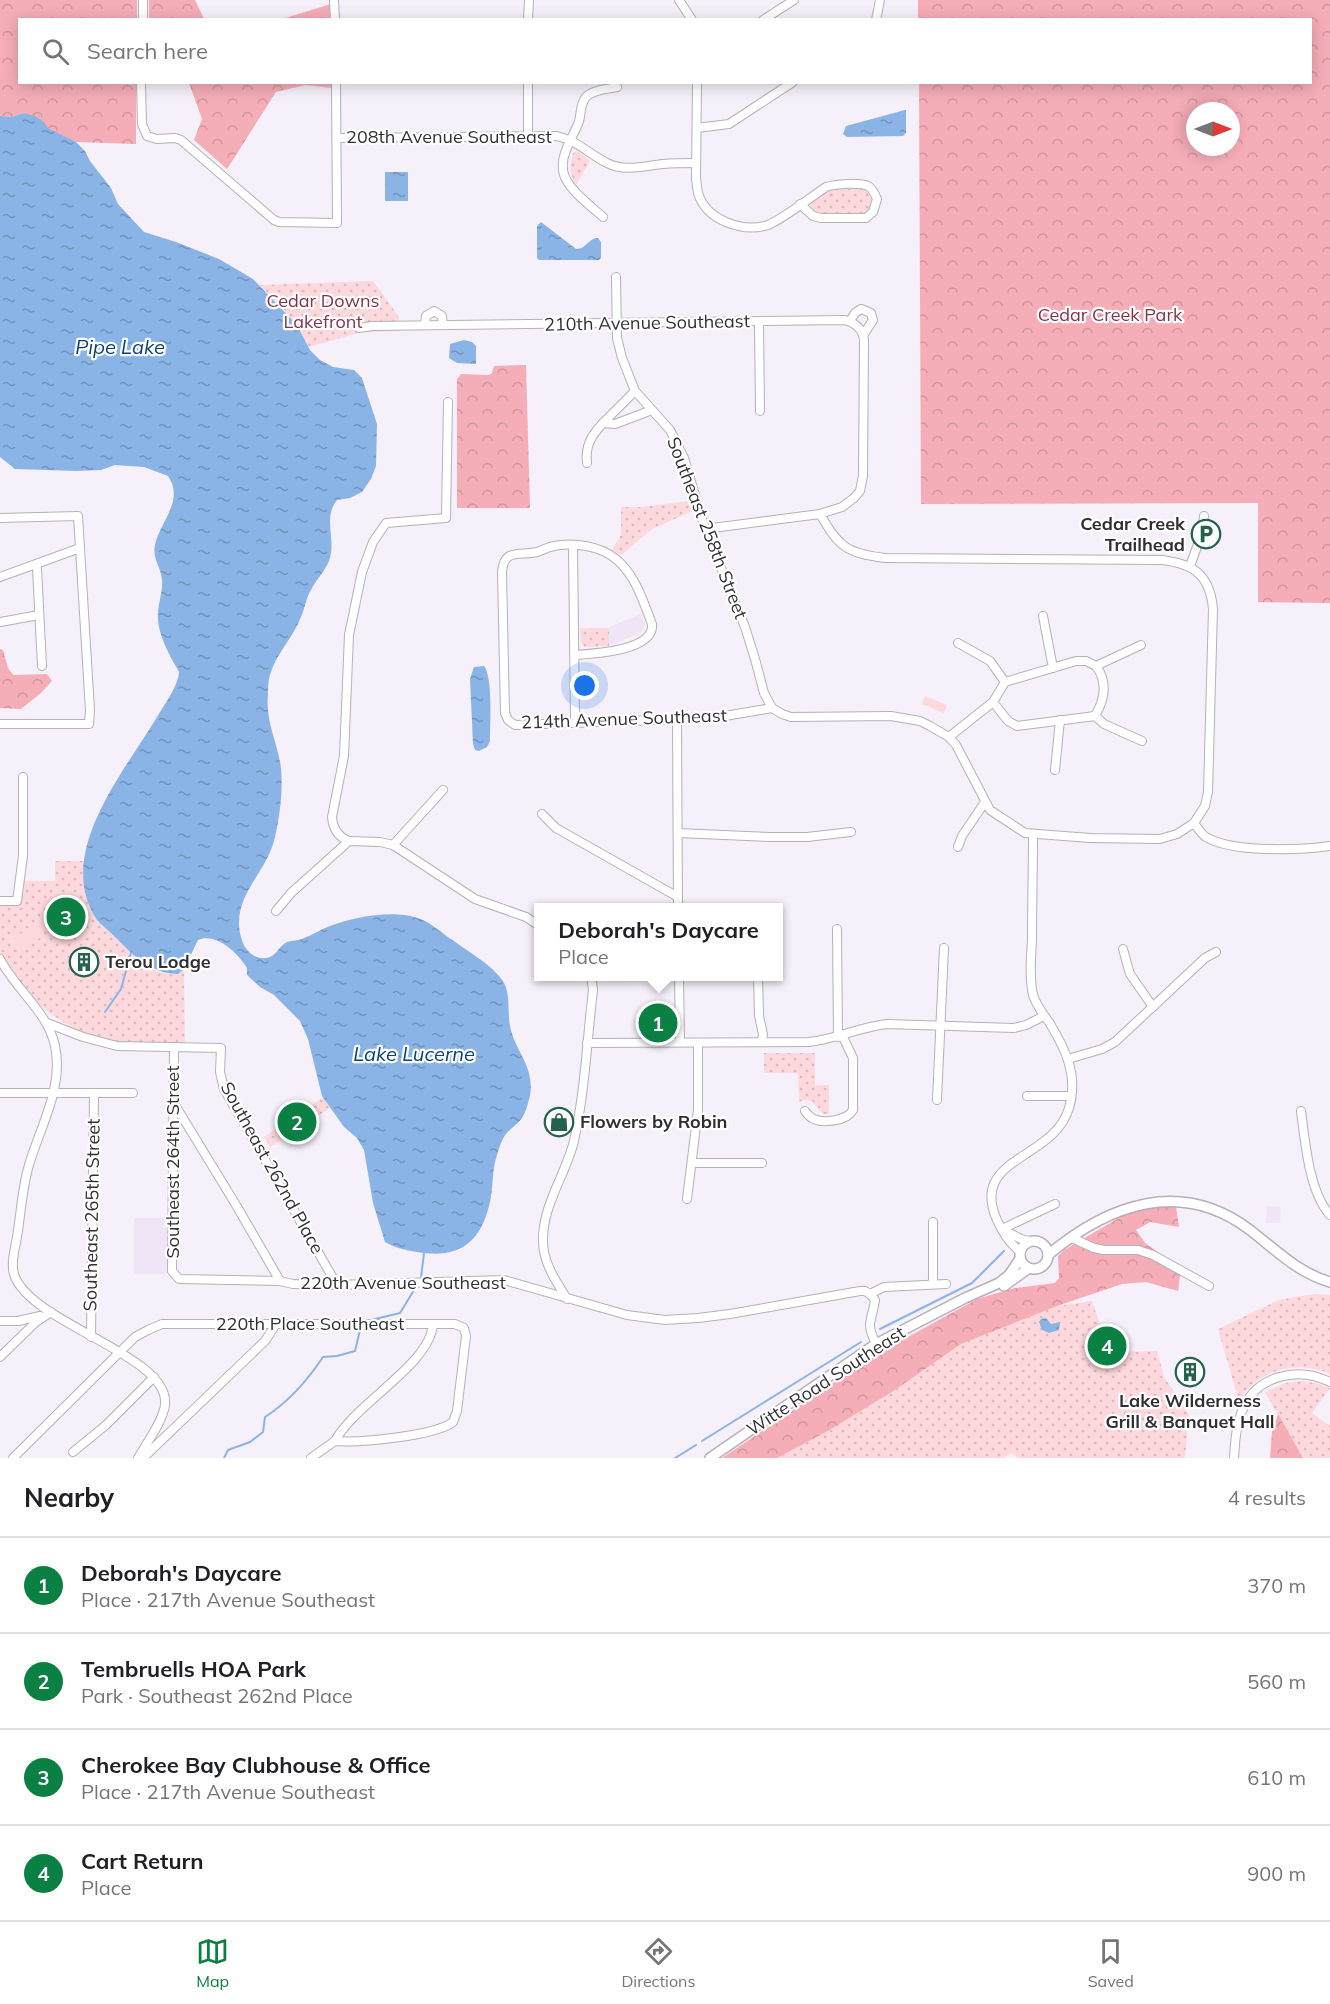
<!DOCTYPE html>
<meta charset="utf-8">
<style>
body{margin:0;font-family:Mulish,sans-serif;background:#f6f6f6;color:#202124}
.compass{position:absolute;left:1186px;top:102px;width:54px;height:54px;border-radius:50%;background:#fff;box-shadow:0 3px 15px #0003;rotate:90deg}
.you{position:absolute;left:585px;top:686px;width:21px;height:21px;margin:-15px;border:4px solid #fff;border-radius:50%;background:#1a73e8;box-shadow:0 0 0 9px #1a73e833}
.badge{display:grid;place-items:center;width:39px;height:39px;border-radius:50%;background:#0b8043;color:#fff;font-size:20px;font-weight:700}
.pin{position:absolute;translate:-50% -50%;border:3px solid #fff;box-shadow:0 2px 6px #0006}
.popup{position:absolute;left:534px;top:903px;width:249px;height:78px;box-sizing:border-box;display:grid;place-content:center;border-radius:0px;background:#fff;filter:drop-shadow(0 2px 4px #0005);font-size:20px;white-space:nowrap;color:#757577}
.popup b{font-size:22px;color:#202124}
.popup::after{content:'';position:absolute;left:50%;top:100%;margin-left:-12px;border:12px solid transparent;border-top-color:#fff}
.list{margin:0;padding:0;list-style:none}
h2{display:flex;justify-content:space-between;align-items:center;height:78px;margin:0;padding:0 24px;font-size:26px}
h2 small{font-size:20px;font-weight:400;color:#757577}
.list li{display:grid;grid-template-columns:39px 1fr auto;gap:18px;align-items:center;box-sizing:border-box;height:96px;padding:0 24px;border-top:2px solid #e0e0e0}
.list b{display:block;font-size:22px;white-space:nowrap}
.list p{margin:0;font-size:20px;white-space:nowrap;color:#757577}
.list em{font-size:20px;font-style:normal;color:#757577}
.icon{flex:none;width:33px;height:33px;fill:none;stroke:currentColor;stroke-width:2;stroke-linecap:round;stroke-linejoin:round}
.map{position:relative;flex:none;width:1330px;height:1458px;overflow:hidden}
.search{position:absolute;background:#fff;box-shadow:0 3px 15px #0003;left:18px;right:18px;top:18px;height:66px;display:flex;align-items:center;gap:15px;box-sizing:border-box;padding:0 21px;border-radius:0px;color:#757577;font-size:22px}
.sheet{height:462px;background:#fff}
nav{display:flex;justify-content:space-around;align-items:center;box-sizing:border-box;height:84px;border-top:2px solid #e0e0e0;background:#fff;font-size:16px;color:#757577}
nav a{display:grid;justify-items:center;gap:3px}
nav .on{color:#0b8043}
.map>svg:first-child{display:block}
</style>
<div class="map">
<svg width="1330" height="1458" viewBox="0 0 1330 1458">
<defs>
<pattern id="grass-dots" width="8" height="8" patternUnits="userSpaceOnUse" patternTransform="scale(1.5)"><rect width="8" height="8" fill="#fdd8dd"/><path d="M2 2h.1M6 6h.1" fill="none" stroke="#d9babe" stroke-width="1.8" stroke-linecap="round"/></pattern>
<pattern id="forest-crowns" width="20" height="18" patternUnits="userSpaceOnUse" patternTransform="scale(1.5)"><rect width="20" height="18" fill="#f5adb8"/><path d="M2 6a3 3 0 1 1 6 0M12 15a3 3 0 1 1 6 0" fill="none" stroke="#d2959f"/></pattern>
<pattern id="water-ripples" width="26" height="14" patternUnits="userSpaceOnUse" patternTransform="scale(1.5)"><rect width="26" height="14" fill="#8bb4e6"/><path d="M2 4q2-2 4 0t4 0M15 11q2-2 4 0t4 0" fill="none" stroke="#7293bb"/></pattern>
</defs>
<rect width="100%" height="100%" fill="#f5f0f9"/>
<g fill="#efe5f6">
<path d="M641,614L645,624L642,632L609,646V627Z"/>
<path d="M1267,1206L1281,1207L1280,1223H1266Z"/>
<path d="M134,1218H167V1221L163,1222V1226L167,1227V1274H134Z"/>
</g>
<g fill="url(#grass-dots)">
<path d="M578,151L590,161L576,185C570,174 569,165 573,153Z"/>
<path d="M833,189H862L868,191L872,199L871,209L864,215H824L814,211L811,209V202L827,191Z"/>
<path d="M373,281L399,317L400,331L361,332L309,347L297,325L260,285Z"/>
<path d="M689,501L693,511L652,529L621,555L612,550L621,535V507H642Z"/>
<path d="M580,628H609V646L584,647L581,642Z"/>
<path d="M55,861H84C84,881 85,902 97,920C101,926 109,931 114,936C130,952 159,986 184,969L185,1045C163,1045 138,1048 116,1045C77,1038 8,991 0,950C0,936 0,918 0,904H20L24,881H55Z"/>
<path d="M764,1053H815V1085H829V1114H823L812,1101L804,1100L799,1102L798,1073H764Z"/>
<path d="M323,1097L330,1108L270,1147L264,1137Z"/>
<path d="M1314,1294L1330,1295V1374C1299,1359 1256,1370 1239,1401L1218,1329L1279,1300Z"/>
<path d="M1092,1301L1104,1336L1087,1338L1093,1359L1126,1352L1157,1351L1164,1377L1189,1414L1185,1458H1019L1011,1453L1004,1458H777L828,1431L895,1390L961,1344L1057,1306Z"/>
<path d="M1301,1381L1316,1383L1330,1388L1312,1413L1330,1426V1458H1302L1265,1392L1286,1383Z"/>
</g>
<g fill="url(#forest-crowns)" fill-rule="evenodd">
<path d="M0,0H137V19L20,20V82L136,83V144L76,142L56,133L24,113L11,117L0,116Z"/>
<path d="M149,0H195L204,19H149Z"/>
<path d="M918,0H1330V603L1258,602V503L921,504L919,83L1310,82V20L918,19ZM1195,111H1231V147H1195Z"/>
<path d="M331,4V19H282Z"/>
<path d="M331,82V88L306,85L276,92L227,169L194,140L202,119L189,83Z"/>
<path d="M526,365L530,508H457V379L461,374L489,375L492,373L494,366Z"/>
<path d="M0,649L3,650L8,668L13,675L47,674L52,681L41,693L21,709L0,708Z"/>
<path d="M1175,1200L1179,1227L1150,1222L1136,1230L1145,1243L1181,1268L1178,1291L1146,1282L1122,1284L1057,1306L961,1344L895,1390L828,1431L777,1458H722L875,1355L977,1299L1015,1288L1055,1283L1059,1278L1058,1256L1064,1250L1129,1212Z"/>
<path d="M1278,1414L1303,1458H1270L1272,1432Z"/>
</g>
<g fill="#fdd8dd">
<path d="M925,696L947,705L944,713L922,704Z"/>
<path d="M36,922L45,934L21,952L12,940Z"/>
</g>
<g fill="url(#water-ripples)">
<path d="M905,110L906,111V133L903,136L847,137L843,134L846,126Z"/>
<path d="M24,113L35,116L44,122L48,128L76,142L85,151L90,161L111,188L118,204L144,232L176,242L219,259L253,279L297,325L310,350L320,360L333,367L354,370L362,378L377,424L376,466L371,479L362,492L350,498L337,500C322,519 337,539 329,561C325,571 316,580 311,590C306,598 305,608 301,617C294,636 277,653 271,672C268,679 268,688 268,695C265,720 278,744 281,768C283,791 280,815 275,837C267,874 230,897 241,937C244,950 255,962 270,957C277,954 280,945 287,942C293,940 299,941 304,938C313,935 321,929 330,926C357,916 399,908 425,921C436,927 444,935 454,941C470,953 491,964 503,981C511,994 507,1011 510,1026C515,1052 535,1066 530,1096C528,1103 526,1112 522,1118C518,1124 511,1128 506,1134C502,1139 499,1148 497,1155C491,1172 494,1189 489,1206C479,1245 457,1259 417,1252C405,1250 395,1248 385,1242L373,1203L364,1150L357,1138L344,1127L322,1096L308,1039L300,1021L274,995L260,987L247,975V968C238,953 216,932 198,940L184,969L178,974C149,973 132,954 113,935C108,930 101,925 97,920C53,854 125,771 157,717C165,704 178,686 179,672C169,654 156,632 158,612C159,601 163,590 162,580C161,567 152,559 155,545C160,521 185,501 168,476L144,467L115,465L101,470L77,471L15,469L0,457V116L11,117Z"/>
<rect x="385" y="172" width="23" height="29"/>
<path d="M541,222L576,249C586,250 588,238 598,238L601,242V258L599,260H539L537,258V226Z"/>
<path d="M464,340L472,342L476,346V364L457,363L449,358L450,344Z"/>
<path d="M484,666C493,677 490,725 490,741L487,747L479,751L475,750L473,744L470,679L474,667Z"/>
<path d="M1046,1318L1051,1324L1060,1322L1059,1330L1049,1333L1042,1330L1039,1322L1041,1319Z"/>
</g>
<g fill="none" stroke-linecap="round" stroke-linejoin="round">
<g stroke="#8bb4e6" stroke-width="2">
<path d="M105,1012L121,989L131,953"/>
<path d="M421,1278L424,1253"/>
<path d="M371,1320L400,1313L414,1290"/>
<path d="M880,1329L972,1283L1004,1251"/>
<path d="M702,1441L861,1342"/>
<path d="M224,1458L228,1450L250,1442L263,1432L265,1417C290,1401 307,1381 323,1357L337,1356L355,1351L360,1330"/>
<path d="M675,1458L696,1445"/>
</g>
<g stroke="#b5b0b9" stroke-width="10">
<g id="minor">
<path d="M334,0L335,20"/>
<path d="M679,0L692,20"/>
<path d="M143,20V0"/>
<path d="M528,20L529,0"/>
<path d="M763,20L794,0"/>
<path d="M876,20L880,0"/>
<path d="M141,82L142,124L147,136L157,139L175,138L181,140L274,220L279,222L337,223L336,82"/>
<path d="M697,82L696,179C697,183 697,189 698,193C706,220 742,233 768,225C783,219 811,197 826,187C835,184 860,182 868,186C873,189 875,194 877,199L873,212L866,218H821L813,216L800,204"/>
<path d="M697,128L729,124L793,82"/>
<path d="M528,135V82"/>
<path d="M337,138L557,136C580,142 587,153 607,163C625,172 644,166 663,164C674,163 685,163 696,163"/>
<path d="M603,217C591,206 575,195 567,181C555,162 571,141 578,124C582,115 579,105 586,97C592,90 607,89 617,87"/>
<path d="M616,277L617,338L622,358L635,391L670,430L684,458L705,529L745,627L755,659L764,693L772,708"/>
<path d="M850,321L855,313L861,309L871,313L873,320L864,334"/>
<path d="M759,322L760,411"/>
<path d="M425,325L426,316L434,311L442,316L443,325"/>
<path d="M359,328L372,326L845,320C855,323 863,329 864,340L863,476L860,491L854,498L842,507L820,514L705,529"/>
<path d="M635,391L603,423L615,424L652,410"/>
<path d="M587,463C585,446 591,436 603,423"/>
<path d="M820,514C839,547 846,553 885,558L1162,560C1194,564 1210,575 1213,609L1208,792L1205,806L1194,823"/>
<path d="M0,518L78,516L90,710L89,724H0"/>
<path d="M573,545L575,722"/>
<path d="M1190,566L1202,533L1204,516"/>
<path d="M37,568L42,666"/>
<path d="M0,577L80,548"/>
<path d="M1043,616L1053,668"/>
<path d="M0,622L39,615"/>
<path d="M958,643L990,661L1005,682"/>
<path d="M575,655C592,654 655,651 652,624C643,601 636,576 616,559C600,546 575,542 554,546C548,547 543,550 537,552C519,556 504,548 502,572L505,713L508,720L515,725L713,718L772,708L782,714L791,717L891,716L920,721L930,726L949,737L956,745L990,810L1025,833L1090,838L1160,839L1177,834L1194,823C1198,828 1201,834 1206,837C1232,853 1300,850 1330,846"/>
<path d="M1096,666L1141,645"/>
<path d="M993,702L1008,721L1017,726L1095,716L1104,724L1142,741"/>
<path d="M677,721L678,908"/>
<path d="M949,737L993,702L1005,682L1076,661H1086L1096,666C1108,682 1105,699 1095,716"/>
<path d="M1055,770L1060,720"/>
<path d="M542,814L556,828L678,897"/>
<path d="M678,833L770,837H807L851,832"/>
<path d="M349,841L380,842L393,845L475,899L526,917L538,925"/>
<path d="M393,845L443,790"/>
<path d="M958,847L962,836L985,802"/>
<path d="M0,901H17L23,856V777"/>
<path d="M276,911L291,893L349,841C338,837 333,829 332,817L344,756L349,635L362,572L373,542L386,523L446,518L448,402"/>
<path d="M837,929L838,1037"/>
<path d="M1123,949L1130,974L1153,1007"/>
<path d="M0,959C16,990 48,1012 55,1046C64,1087 40,1127 29,1165C22,1188 21,1213 17,1237C15,1249 10,1265 15,1277C35,1325 171,1356 165,1405C163,1421 146,1444 138,1458"/>
<path d="M679,976L680,1042"/>
<path d="M758,976L759,1016L763,1034L762,1042"/>
<path d="M47,1023L83,1037L117,1046L221,1048L220,1072L224,1089L337,1285"/>
<path d="M587,1043L809,1042C836,1039 860,1027 887,1024L1014,1028L1026,1025L1044,1016"/>
<path d="M174,1047L172,1271L179,1279L280,1281L293,1284L337,1285L504,1280L627,1315L665,1320L698,1318L730,1314L860,1291H865L870,1294L884,1287L946,1284"/>
<path d="M1068,1059L1102,1049L1115,1042L1205,958L1216,952"/>
<path d="M0,1093H133"/>
<path d="M1027,1096H1071"/>
<path d="M937,1100L944,948"/>
<path d="M175,1105L236,1205L280,1281"/>
<path d="M805,1111C806,1113 810,1117 812,1118C822,1124 847,1121 853,1110V1058L842,1035"/>
<path d="M1301,1111C1305,1141 1309,1192 1330,1215"/>
<path d="M693,1163H762"/>
<path d="M687,1199L698,1110V1043"/>
<path d="M1002,1229L1055,1204"/>
<path d="M1002,1229L1021,1239L1029,1241"/>
<path d="M1072,1238L1094,1248L1104,1250H1138L1153,1255L1209,1286"/>
<path d="M1020,1252C1015,1246 1009,1242 1005,1235C956,1156 1053,1164 1069,1108C1079,1076 1065,1048 1049,1022C1043,1014 1036,1005 1033,995C1029,977 1031,957 1032,940C1032,905 1033,870 1033,835"/>
<path d="M933,1284V1222"/>
<path d="M870,1294L875,1300C872,1322 865,1321 876,1344"/>
<path d="M567,1299C556,1281 543,1263 543,1241C542,1206 566,1174 574,1141C585,1092 587,1040 593,990L591,976"/>
<path d="M0,1321H18L40,1316"/>
<path d="M91,1337L94,1093"/>
<path d="M0,1357L36,1322L51,1312"/>
<path d="M335,1441C355,1403 430,1365 433,1324"/>
<path d="M73,1452L106,1425L154,1377"/>
<path d="M13,1458L135,1337L148,1330L162,1324H455L464,1328L466,1336L457,1411L453,1422C435,1436 359,1443 335,1441L311,1458"/>
<path d="M143,1458L265,1341L276,1324"/>
<path d="M1234,1458C1235,1442 1236,1426 1242,1411C1256,1375 1298,1366 1330,1382"/>
</g>
</g>
<g stroke="#b5b0b9" stroke-width="12">
<g id="tertiary">
<circle cx="1034" cy="1255" r="14"/>
<path d="M1048,1255C1109,1204 1181,1178 1250,1230C1276,1250 1298,1273 1330,1282"/>
<path d="M1004,1286L1029,1268"/>
<path d="M710,1458L876,1344L965,1298L999,1283L1009,1275L1020,1259"/>
</g>
</g>
<use href="#minor" stroke="#fff" stroke-width="8"/>
<use href="#tertiary" stroke="#fff" stroke-width="9"/>
</g>
<defs>
<g id="parking-ring" transform="scale(1.5)"><circle r="9.5" fill="#fff" stroke="#25624e" stroke-width="1.5"/><path d="M-3.5-5.5H1a3.5 3.5 0 0 1 0 7H-1V5.5H-3.5ZM-1-3.4V-.6H.8a1.4 1.4 0 0 0 0-2.8Z" fill="#25624e"/></g>
<g id="building-ring" transform="scale(1.5)"><circle r="9.5" fill="#fff" stroke="#25624e" stroke-width="1.5"/><path d="M-4-6H4V6H1V3H-1V6H-4ZM-2.5-4.3h1.7v1.8h-1.7ZM.8-4.3h1.7v1.8H.8ZM-2.5-1h1.7V.8h-1.7ZM.8-1h1.7V.8H.8Z" fill="#25624e"/></g>
<g id="shop-ring" transform="scale(1.5)"><circle r="9.5" fill="#fff" stroke="#25624e" stroke-width="1.5"/><path d="M-5-2.5h2.3a2.7 3.5 0 0 1 5.4 0H5L5.5 6h-11ZM-1.5-2.5h3a1.5 2.3 0 0 0-3 0Z" fill="#25624e"/></g>
</defs>
<g fill-rule="evenodd">
<use href="#parking-ring" x="1206" y="534"/>
<use href="#building-ring" x="84" y="962"/>
<use href="#shop-ring" x="559" y="1122"/>
<use href="#building-ring" x="1190" y="1372"/>
</g>
<g text-anchor="middle" stroke-width="4.5" stroke-linejoin="round" paint-order="stroke">
<g font-size="18" fill="#312f33" stroke="#fff">
<text x="449" y="143">208th Avenue Southeast</text>
<text transform="translate(647 323) rotate(-1)" y="6">210th Avenue Southeast</text>
<text transform="translate(707 528) rotate(69)" y="6">Southeast 258th Street</text>
<text transform="translate(624 719) rotate(-2)" y="6">214th Avenue Southeast</text>
<text transform="translate(173 1162) rotate(-90)" y="6">Southeast 264th Street</text>
<text transform="translate(272 1168) rotate(61)" y="6">Southeast 262nd Place</text>
<text transform="translate(92 1215) rotate(-89)" y="6">Southeast 265th Street</text>
<text x="403" y="1289">220th Avenue Southeast</text>
<text x="310" y="1330">220th Place Southeast</text>
<text transform="translate(826 1381) rotate(-33)" y="6">Witte Road Southeast</text>
</g>
<g font-size="18" fill="#853246" stroke="#fff">
<text x="323" y="307">Cedar Downs<tspan x="323" dy="21">Lakefront</tspan></text>
<text x="1110" y="321">Cedar Creek Park</text>
</g>
<g font-size="18" font-weight="bold" fill="#312f33" stroke="#fff" text-anchor="start">
<text x="1185" y="530" text-anchor="end">Cedar Creek<tspan x="1185" dy="21">Trailhead</tspan></text>
<text x="105" y="968">Terou Lodge</text>
<text x="580" y="1128">Flowers by Robin</text>
<text x="1190" y="1407" text-anchor="middle">Lake Wilderness<tspan x="1190" dy="21">Grill &amp; Banquet Hall</tspan></text>
</g>
<g font-size="20" font-style="italic" fill="#08417d" stroke="#fff">
<text x="120" y="354">Pipe Lake</text>
<text x="414" y="1061">Lake Lucerne</text>
</g>
</g>
</svg>
<svg class="compass" viewBox="-18 -18 36 36"><path d="M0-13l5 13h-10z" fill="#e53935"/><path d="M0 13l5-13h-10z" fill="#757577"/></svg>
<div class="you"></div>
<div class="pin badge" style="left:658px;top:1023px">1</div>
<div class="popup"><b>Deborah's Daycare</b>Place</div>
<div class="pin badge" style="left:297px;top:1122px">2</div>
<div class="pin badge" style="left:66px;top:917px">3</div>
<div class="pin badge" style="left:1107px;top:1346px">4</div>
<div class="search"><svg class="icon" aria-label="search" viewBox="0 0 24 24"><circle cx="10" cy="10" r="6"/><path d="M15 15l6 6"/></svg>Search here</div>
</div>
<section class="sheet">
<h2>Nearby<small>4 results</small></h2>
<ul class="list">
<li><span class="badge">1</span><div><b>Deborah's Daycare</b><p>Place · 217th Avenue Southeast</p></div><em>370 m</em></li>
<li><span class="badge">2</span><div><b>Tembruells HOA Park</b><p>Park · Southeast 262nd Place</p></div><em>560 m</em></li>
<li><span class="badge">3</span><div><b>Cherokee Bay Clubhouse &amp; Office</b><p>Place · 217th Avenue Southeast</p></div><em>610 m</em></li>
<li><span class="badge">4</span><div><b>Cart Return</b><p>Place</p></div><em>900 m</em></li>
</ul>
</section>
<nav>
<a class="on"><svg class="icon" aria-label="map" viewBox="0 0 24 24"><path d="M3 6l6-2 6 2 6-2v14l-6 2-6-2-6 2zM9 4v14M15 6v14"/></svg>Map</a>
<a><svg class="icon" aria-label="directions" viewBox="0 0 24 24"><path d="M12 3l9 9-9 9-9-9zM9 14v-3h6M13 9l2 2-2 2"/></svg>Directions</a>
<a><svg class="icon" aria-label="saved" viewBox="0 0 24 24"><path d="M7 4h10v16l-5-4-5 4z"/></svg>Saved</a>
</nav>
